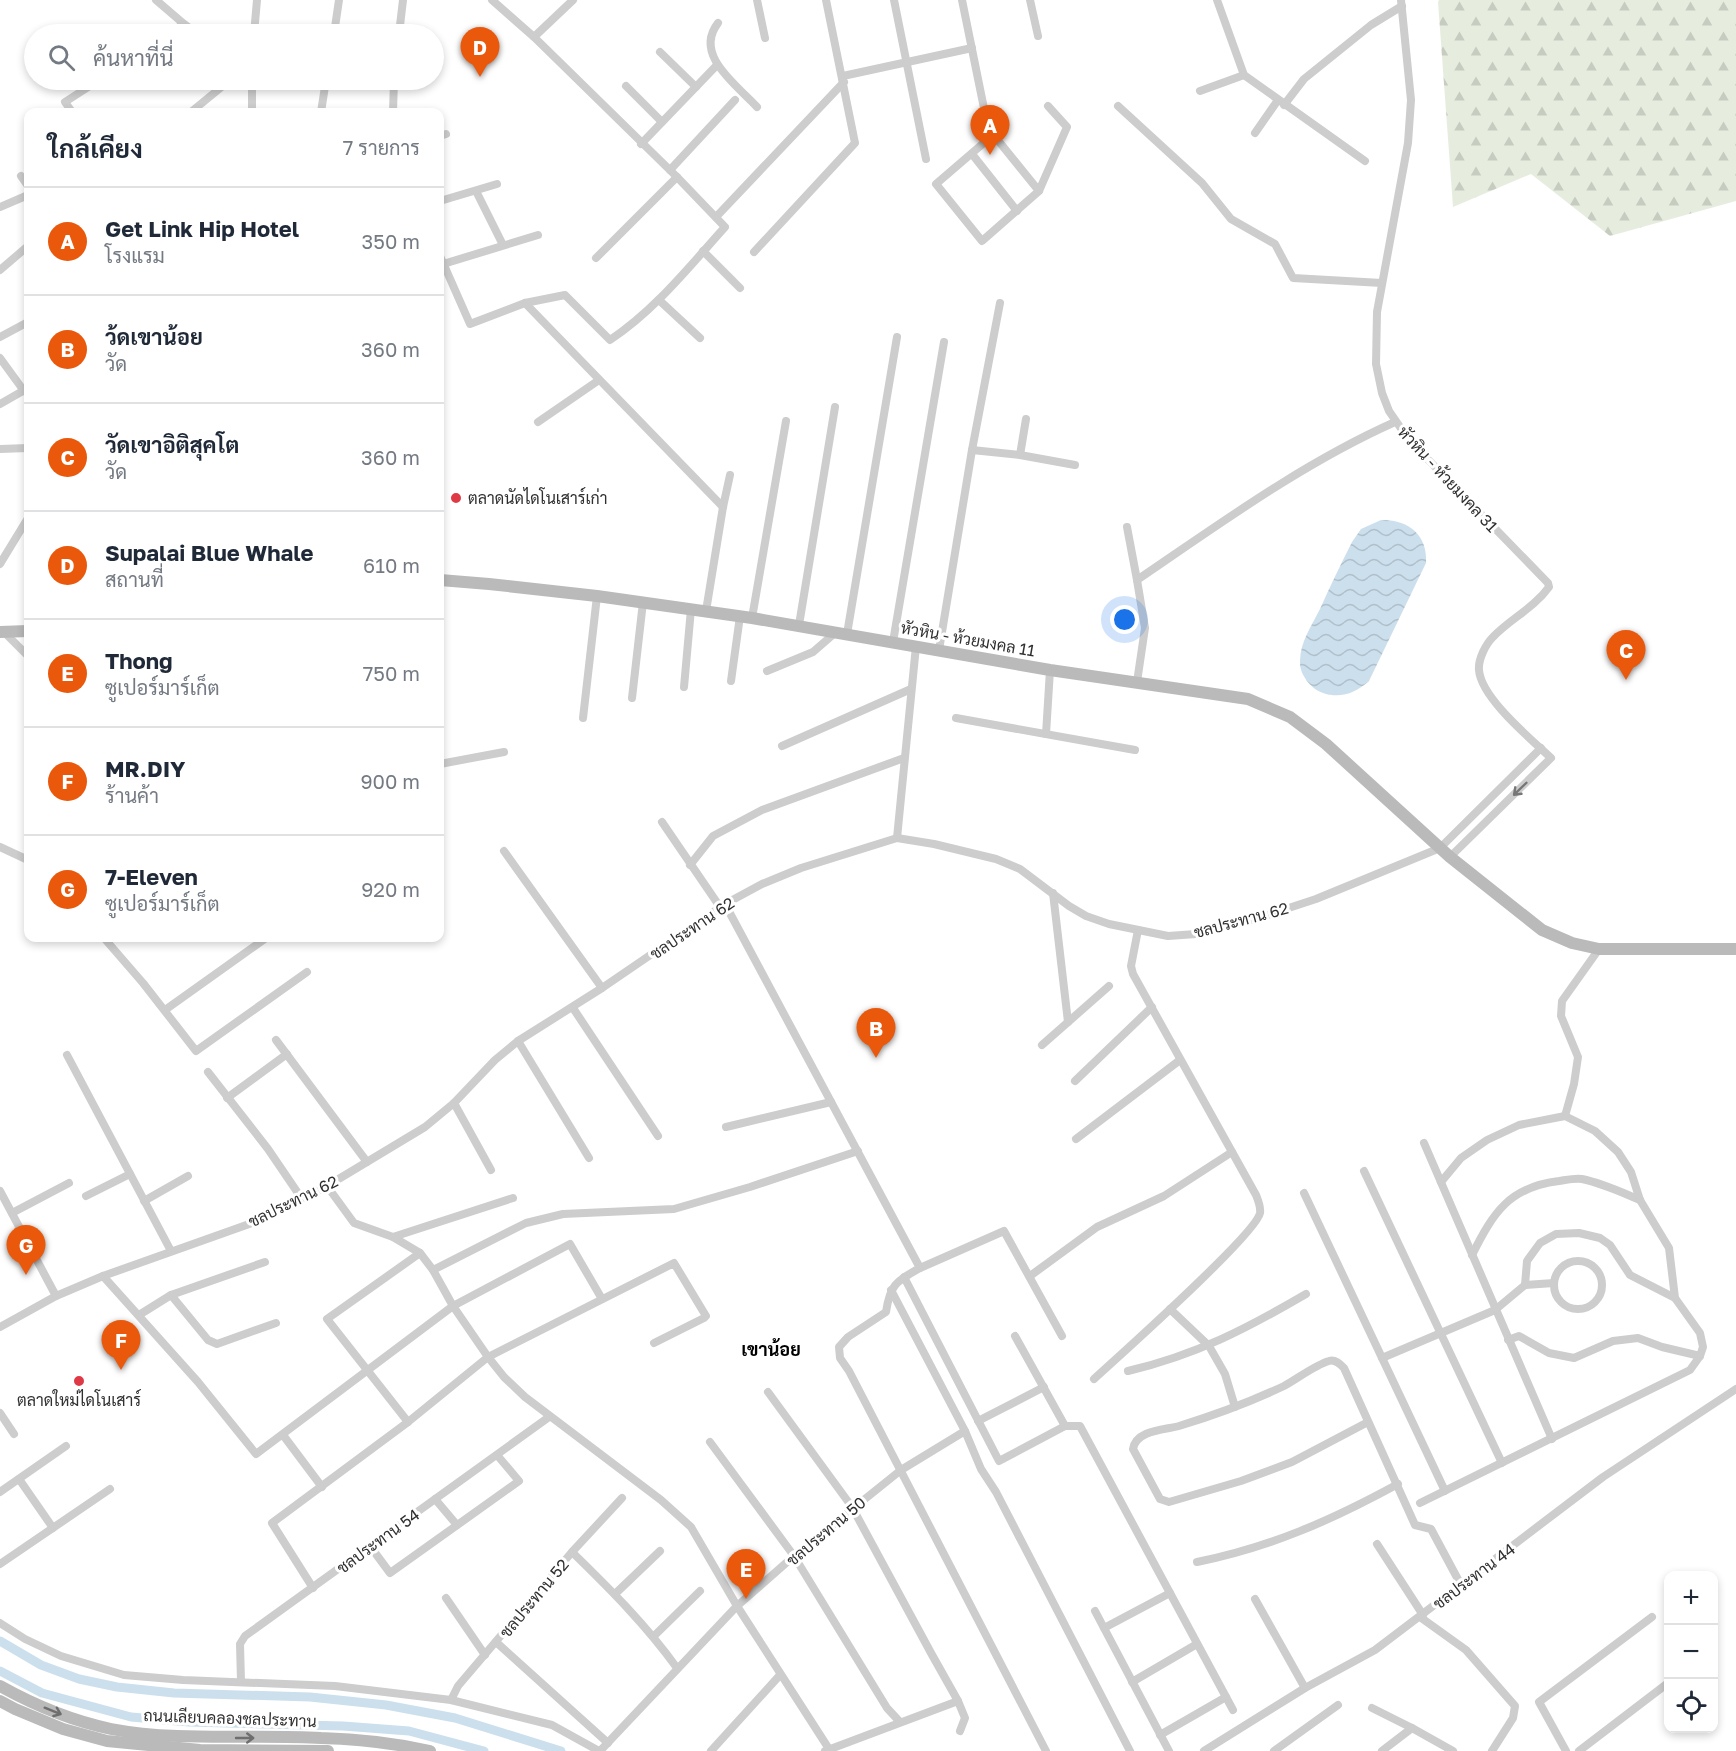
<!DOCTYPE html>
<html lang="th">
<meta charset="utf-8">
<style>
body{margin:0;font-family:"Golos Text",Sarabun,sans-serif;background:#f2f2f3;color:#1f2937}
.controls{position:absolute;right:18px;bottom:18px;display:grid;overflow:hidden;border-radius:12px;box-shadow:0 3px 9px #0003}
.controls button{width:54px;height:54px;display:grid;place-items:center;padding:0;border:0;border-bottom:2px solid #e0e1e3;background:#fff;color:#1f2937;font:30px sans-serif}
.you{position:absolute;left:1125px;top:620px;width:21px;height:21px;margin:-15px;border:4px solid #fff;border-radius:50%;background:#1a73e8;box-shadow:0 0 0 9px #1a73e833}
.badge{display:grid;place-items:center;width:39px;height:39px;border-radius:50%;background:#ea580c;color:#fff;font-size:20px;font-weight:700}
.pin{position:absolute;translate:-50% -50px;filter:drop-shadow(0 2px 3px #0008)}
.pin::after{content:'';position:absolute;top:32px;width:21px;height:18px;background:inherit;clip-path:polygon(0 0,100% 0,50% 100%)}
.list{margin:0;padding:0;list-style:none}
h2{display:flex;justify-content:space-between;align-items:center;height:78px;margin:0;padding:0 24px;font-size:26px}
h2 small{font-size:20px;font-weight:400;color:#747a83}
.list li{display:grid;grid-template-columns:39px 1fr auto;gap:18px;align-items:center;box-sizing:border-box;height:108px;padding:0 24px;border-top:2px solid #e0e1e3}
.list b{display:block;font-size:22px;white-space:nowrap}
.list p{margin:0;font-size:20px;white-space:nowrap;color:#747a83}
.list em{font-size:20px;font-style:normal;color:#747a83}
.icon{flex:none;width:33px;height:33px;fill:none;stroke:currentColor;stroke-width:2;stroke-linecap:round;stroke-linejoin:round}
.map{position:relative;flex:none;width:1736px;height:1751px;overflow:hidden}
.search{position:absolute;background:#fff;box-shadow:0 3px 9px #0003;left:24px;top:24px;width:420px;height:66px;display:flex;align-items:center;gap:15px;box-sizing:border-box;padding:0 21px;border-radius:33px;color:#747a83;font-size:22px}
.panel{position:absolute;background:#fff;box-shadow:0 3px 9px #0003;left:24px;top:108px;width:420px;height:834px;border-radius:12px}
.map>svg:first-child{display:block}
</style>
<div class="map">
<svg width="1736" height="1751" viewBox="0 0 1736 1751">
<defs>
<pattern id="forest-firs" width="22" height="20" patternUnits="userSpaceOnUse" patternTransform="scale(1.5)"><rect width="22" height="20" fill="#e6eddf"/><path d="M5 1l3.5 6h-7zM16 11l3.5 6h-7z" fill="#c6ccc0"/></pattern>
<pattern id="water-waves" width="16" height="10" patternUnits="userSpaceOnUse" patternTransform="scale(1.5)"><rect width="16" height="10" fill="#ccdfec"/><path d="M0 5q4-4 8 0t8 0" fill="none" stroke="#b0c0cb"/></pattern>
</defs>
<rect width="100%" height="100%" fill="#fff"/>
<path fill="url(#forest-firs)" d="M1439,0H1736V201L1610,236L1531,174L1453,207L1438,2Z"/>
<path fill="url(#water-waves)" d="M1381,520C1408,519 1428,535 1426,563L1369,681C1355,693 1341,699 1323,693C1311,689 1299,674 1300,661C1300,642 1312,625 1320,609C1330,586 1341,564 1352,542L1361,529Z"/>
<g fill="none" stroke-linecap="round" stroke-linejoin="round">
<g stroke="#ccdfec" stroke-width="9">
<path d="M0,1641L41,1665L79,1679L117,1687L174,1693L310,1697L386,1705L455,1718L561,1751"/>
<path d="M0,1671L42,1693L131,1717L189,1722L343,1726L409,1731L484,1751"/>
</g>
<g stroke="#cdcdcd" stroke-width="8">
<path d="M156,0L184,24L168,34"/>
<path d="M757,0L765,38"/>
<path d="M894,0L926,159"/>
<path d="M962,0L988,128L1039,191"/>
<path d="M1030,0L1038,36"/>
<path d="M1217,0L1244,75L1365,161"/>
<path d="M1401,0L1411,100L1408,143L1377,312L1376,364L1382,393L1389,411L1409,440L1548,583L1549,587C1534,608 1510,619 1493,637C1486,644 1478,659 1479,670C1481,698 1531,739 1551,758L1450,857"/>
<path d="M718,23C693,55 737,85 757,107"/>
<path d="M184,24L198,34"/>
<path d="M254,34L257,0"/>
<path d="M334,34L339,0"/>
<path d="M399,34L403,0"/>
<path d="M534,37L573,0"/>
<path d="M660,52L696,87"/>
<path d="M843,76L972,48"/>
<path d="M626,86L662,122"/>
<path d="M1200,91L1244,75"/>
<path d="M1284,105L1304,79L1371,25L1402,6"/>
<path d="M1118,106L1202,183L1231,219L1275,244L1293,278L1382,283"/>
<path d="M72,112L65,102L99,80"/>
<path d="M191,112L230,80"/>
<path d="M252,112V80"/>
<path d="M321,112L326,80"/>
<path d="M393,112L394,80"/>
<path d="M1255,133L1278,100"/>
<path d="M993,135L936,184L982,241L1039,191L1067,127L1048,106"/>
<path d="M440,136L446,134"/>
<path d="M641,144L717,65"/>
<path d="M972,154L1017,211"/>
<path d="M670,170L735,100"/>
<path d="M21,176L28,186"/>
<path d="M476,191L503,245"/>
<path d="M440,201L497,184"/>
<path d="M0,207L28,195"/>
<path d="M716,217L844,82"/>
<path d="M703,251L740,288"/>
<path d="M754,252L855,143L826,0"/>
<path d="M440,256L470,324L525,303L565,295L610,340C655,310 689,267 725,227L677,177L534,37L492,0"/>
<path d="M596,258L677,177"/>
<path d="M440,265L538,235"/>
<path d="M0,270L28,246"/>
<path d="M659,300L700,338"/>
<path d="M525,303L723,507"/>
<path d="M0,337L28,322"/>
<path d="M0,358L24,391"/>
<path d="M0,404L28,388"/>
<path d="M538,422L599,380"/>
<path d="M0,449L28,448"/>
<path d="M972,450L1020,455L1075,465"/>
<path d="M1020,455L1026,419"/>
<path d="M1127,527L1137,580"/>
<path d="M0,564L28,518"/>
<path d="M706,611L723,507L730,475"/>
<path d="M752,618L786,421"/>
<path d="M799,625L835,407"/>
<path d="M4,632L28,656"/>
<path d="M847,634L897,337"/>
<path d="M893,642L944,342"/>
<path d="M939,650L972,450L1000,303"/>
<path d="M767,671L813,652L836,632"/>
<path d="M731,681L740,616"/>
<path d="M1137,682L1145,628L1137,580C1221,523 1303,463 1395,422"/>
<path d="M684,687L691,609"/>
<path d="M632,698L643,602"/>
<path d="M583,718L597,596"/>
<path d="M956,718L1135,750"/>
<path d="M1046,734L1050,670"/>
<path d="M782,746L911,689"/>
<path d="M440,764L504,752"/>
<path d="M662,822L720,907"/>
<path d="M897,838L916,646"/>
<path d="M0,847L28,860"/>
<path d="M504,851L602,988"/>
<path d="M690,865L713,836L762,810L904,758"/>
<path d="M1053,893L1068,1022"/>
<path d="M725,904L920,1268C897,1281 890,1284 886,1312L848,1337L839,1347L840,1358L849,1371L1046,1751"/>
<path d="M104,938L143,983L196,1051L307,972"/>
<path d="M573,1008L658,1136"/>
<path d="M165,1010L266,938"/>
<path d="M276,1040L367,1162"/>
<path d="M518,1041L589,1158"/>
<path d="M1042,1045L1109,986"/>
<path d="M67,1055L171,1251"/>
<path d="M208,1072L268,1149L302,1199"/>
<path d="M1075,1081L1152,1007"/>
<path d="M227,1098L287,1054"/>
<path d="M454,1103L491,1170"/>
<path d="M1565,1116L1574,1084L1578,1057L1561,1016L1562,1001L1599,949"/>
<path d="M726,1127L831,1102"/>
<path d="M1076,1139L1180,1060"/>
<path d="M1424,1143L1552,1439"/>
<path d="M1364,1171L1502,1463"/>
<path d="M327,1186L354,1223L393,1237L420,1253L433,1270L453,1306L488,1357L504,1377L525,1397L661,1500L691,1527L737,1606L829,1749"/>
<path d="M0,1191L56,1296"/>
<path d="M1304,1193L1445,1491"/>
<path d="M86,1196L130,1174"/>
<path d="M144,1201L188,1176"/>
<path d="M12,1213L69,1183"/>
<path d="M393,1237L513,1198"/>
<path d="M1472,1255C1493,1213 1509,1187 1559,1181C1566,1180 1575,1178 1582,1179C1602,1183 1621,1192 1640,1200"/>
<circle cx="1578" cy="1285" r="24"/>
<path d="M920,1268L1004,1231L1062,1336"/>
<path d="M433,1270L526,1223L563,1214L674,1209L750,1187L858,1151"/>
<path d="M103,1276L198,1382L256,1454L453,1306L570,1244L602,1299"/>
<path d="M1030,1276L1097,1227L1164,1196L1232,1152"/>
<path d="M904,1277L999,1461L1065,1426H1080L1226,1697L1160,1735"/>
<path d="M1525,1285L1527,1261L1540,1243L1556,1234L1579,1233L1600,1238L1610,1245L1630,1275L1675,1298"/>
<path d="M891,1290L965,1431L981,1469L996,1492L1130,1751"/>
<path d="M171,1295L265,1262"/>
<path d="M1170,1309L1209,1346L1225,1374L1235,1407"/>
<path d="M139,1315L171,1295L208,1340L217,1344L276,1323"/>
<path d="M0,1327L56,1296L103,1276L252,1223L327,1186L425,1127L454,1103L495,1060L518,1041L602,988L725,904L762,884L801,868L897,838L934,844L996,859L1020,869L1069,906L1086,916L1109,924L1168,936L1196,934L1246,922L1316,899L1440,848L1541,748"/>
<path d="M1015,1336L1065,1426"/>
<path d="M1508,1340L1519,1336L1549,1353L1574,1358L1613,1341L1638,1338L1662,1347L1700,1356"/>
<path d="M1382,1358L1495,1310L1525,1285L1554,1283"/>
<path d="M1128,1371C1196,1355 1246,1329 1306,1294"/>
<path d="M1094,1379C1119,1356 1256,1234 1260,1213C1261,1207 1258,1200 1256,1195L1133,974L1131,966L1138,930"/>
<path d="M768,1392L852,1507L931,1653L958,1701L965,1718L960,1731"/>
<path d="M0,1413L14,1434"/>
<path d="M978,1421L1044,1387"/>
<path d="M408,1422L327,1319L420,1253"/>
<path d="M1368,1422L1292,1462L1241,1481L1169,1502L1160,1499L1133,1449C1136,1430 1164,1430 1179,1426C1215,1415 1250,1402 1284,1386C1297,1379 1315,1365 1329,1361C1335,1359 1340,1364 1344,1368L1415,1525L1431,1529L1461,1585"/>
<path d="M283,1435L322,1487"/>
<path d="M710,1442L794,1556L887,1708L900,1722"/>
<path d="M19,1479L53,1528"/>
<path d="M0,1492L66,1446"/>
<path d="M435,1499L457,1525"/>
<path d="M1420,1503L1690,1370L1700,1356L1703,1347L1700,1333L1675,1298L1669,1248L1640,1200L1631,1172L1618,1152L1595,1131L1565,1116L1519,1125L1487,1140L1461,1158L1441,1182"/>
<path d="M1377,1544L1423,1615"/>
<path d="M370,1546L390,1573L519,1481L497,1455"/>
<path d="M572,1552C610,1589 646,1625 677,1668"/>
<path d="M1197,1562C1271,1547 1332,1520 1398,1484"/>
<path d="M0,1564L110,1489"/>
<path d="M313,1588L272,1523L408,1422L488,1357L674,1263L706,1316L704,1318L654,1343"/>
<path d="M615,1594L660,1551"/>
<path d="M446,1598L485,1655"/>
<path d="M1255,1599L1305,1688"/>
<path d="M1095,1611L1169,1751"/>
<path d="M1420,1617L1466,1650L1515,1706L1513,1718L1492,1751"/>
<path d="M0,1623L25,1639L61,1656L124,1675L183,1680L335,1686L451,1700L552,1725L599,1751"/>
<path d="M1104,1628L1170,1593"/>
<path d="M654,1636L700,1591"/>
<path d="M496,1642L608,1743"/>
<path d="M241,1682L240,1644L245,1636L549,1417"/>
<path d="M1132,1682L1197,1644"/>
<path d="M1226,1697L1233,1710"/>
<path d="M451,1700L458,1686L572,1552L622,1498"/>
<path d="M1372,1708L1412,1728L1453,1751"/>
<path d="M600,1751L737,1606L794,1556L901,1470L965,1431"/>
<path d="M711,1751L780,1675"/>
<path d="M825,1751L958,1701"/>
<path d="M1204,1751L1305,1688L1375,1650L1603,1477L1736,1389"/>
<path d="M1274,1751L1338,1705"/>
<path d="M1382,1751L1412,1728"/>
<path d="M1566,1751L1539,1702L1652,1617"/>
<path d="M1579,1751L1668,1683"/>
</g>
<g stroke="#bababa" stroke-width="12">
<path d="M440,580L489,584L597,596L752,618L1050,670L1248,699L1290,717L1326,744L1450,857L1542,930L1572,943L1599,949H1736"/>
<path d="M0,632L28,631"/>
<path d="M0,1686C34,1705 73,1721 111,1729C180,1742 251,1734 321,1738C358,1739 394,1743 430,1751"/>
<path d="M0,1701L15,1709L63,1729L107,1741L200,1750L328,1751"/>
</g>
</g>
<defs><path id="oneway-shaft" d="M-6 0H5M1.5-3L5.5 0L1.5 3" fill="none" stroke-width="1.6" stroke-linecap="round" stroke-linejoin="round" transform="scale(1.5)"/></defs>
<use stroke="#777" href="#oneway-shaft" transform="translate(1520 789) rotate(136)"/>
<g stroke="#6e6e6e">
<use href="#oneway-shaft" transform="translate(53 1711) rotate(22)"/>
<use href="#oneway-shaft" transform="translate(245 1738)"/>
</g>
<g fill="#e03946" stroke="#fff" stroke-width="2">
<circle cx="456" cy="498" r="6"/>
<circle cx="79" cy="1381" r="6"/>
</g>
<g text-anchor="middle" stroke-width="6" stroke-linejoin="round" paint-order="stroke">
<g font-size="16" fill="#303030" stroke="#fff">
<text transform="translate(1448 479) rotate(47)" y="6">หัวหิน - ห้วยมงคล 31</text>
<text transform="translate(968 639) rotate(10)" y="6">หัวหิน - ห้วยมงคล 11</text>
<text transform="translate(1241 920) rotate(-15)" y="6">ชลประทาน 62</text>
<text transform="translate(692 928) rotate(-34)" y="6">ชลประทาน 62</text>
<text transform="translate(293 1201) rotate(-26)" y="6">ชลประทาน 62</text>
<text transform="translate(826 1531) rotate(-40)" y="6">ชลประทาน 50</text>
<text transform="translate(378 1541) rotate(-36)" y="6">ชลประทาน 54</text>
<text transform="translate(1474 1576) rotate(-37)" y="6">ชลประทาน 44</text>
<text transform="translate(534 1598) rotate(-50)" y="6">ชลประทาน 52</text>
<text transform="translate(230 1718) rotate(2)" y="6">ถนนเลียบคลองชลประทาน</text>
</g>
<g font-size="16" fill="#303030" stroke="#fff" text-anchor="start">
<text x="468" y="504">ตลาดนัดไดโนเสาร์เก่า</text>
<text x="79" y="1406" text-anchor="middle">ตลาดใหม่ไดโนเสาร์</text>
</g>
<g font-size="18" font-weight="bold" fill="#000" stroke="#fff">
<text x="771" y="1356">เขาน้อย</text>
</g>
</g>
</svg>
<div class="controls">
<button>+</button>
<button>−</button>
<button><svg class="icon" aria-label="locate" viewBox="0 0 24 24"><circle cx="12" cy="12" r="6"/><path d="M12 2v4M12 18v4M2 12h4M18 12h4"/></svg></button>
</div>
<div class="you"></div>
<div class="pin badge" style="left:990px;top:155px">A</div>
<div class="pin badge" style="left:876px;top:1058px">B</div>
<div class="pin badge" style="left:1626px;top:680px">C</div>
<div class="pin badge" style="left:480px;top:77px">D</div>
<div class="pin badge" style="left:746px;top:1599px">E</div>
<div class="pin badge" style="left:121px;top:1370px">F</div>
<div class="pin badge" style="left:26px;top:1275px">G</div>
<div class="search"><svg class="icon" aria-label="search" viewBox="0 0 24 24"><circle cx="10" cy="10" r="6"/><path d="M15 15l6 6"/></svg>ค้นหาที่นี่</div>
<section class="panel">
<h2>ใกล้เคียง<small>7 รายการ</small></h2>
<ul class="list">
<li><span class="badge">A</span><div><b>Get Link Hip Hotel</b><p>โรงแรม</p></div><em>350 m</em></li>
<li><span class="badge">B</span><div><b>ว้ดเขาน้อย</b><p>วัด</p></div><em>360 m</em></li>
<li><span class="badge">C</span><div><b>วัดเขาอิติสุคโต</b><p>วัด</p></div><em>360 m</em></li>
<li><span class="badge">D</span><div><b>Supalai Blue Whale</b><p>สถานที่</p></div><em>610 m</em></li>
<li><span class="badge">E</span><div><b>Thong</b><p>ซูเปอร์มาร์เก็ต</p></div><em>750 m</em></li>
<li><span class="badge">F</span><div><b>MR.DIY</b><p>ร้านค้า</p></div><em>900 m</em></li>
<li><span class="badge">G</span><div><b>7-Eleven</b><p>ซูเปอร์มาร์เก็ต</p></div><em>920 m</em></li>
</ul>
</section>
</div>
